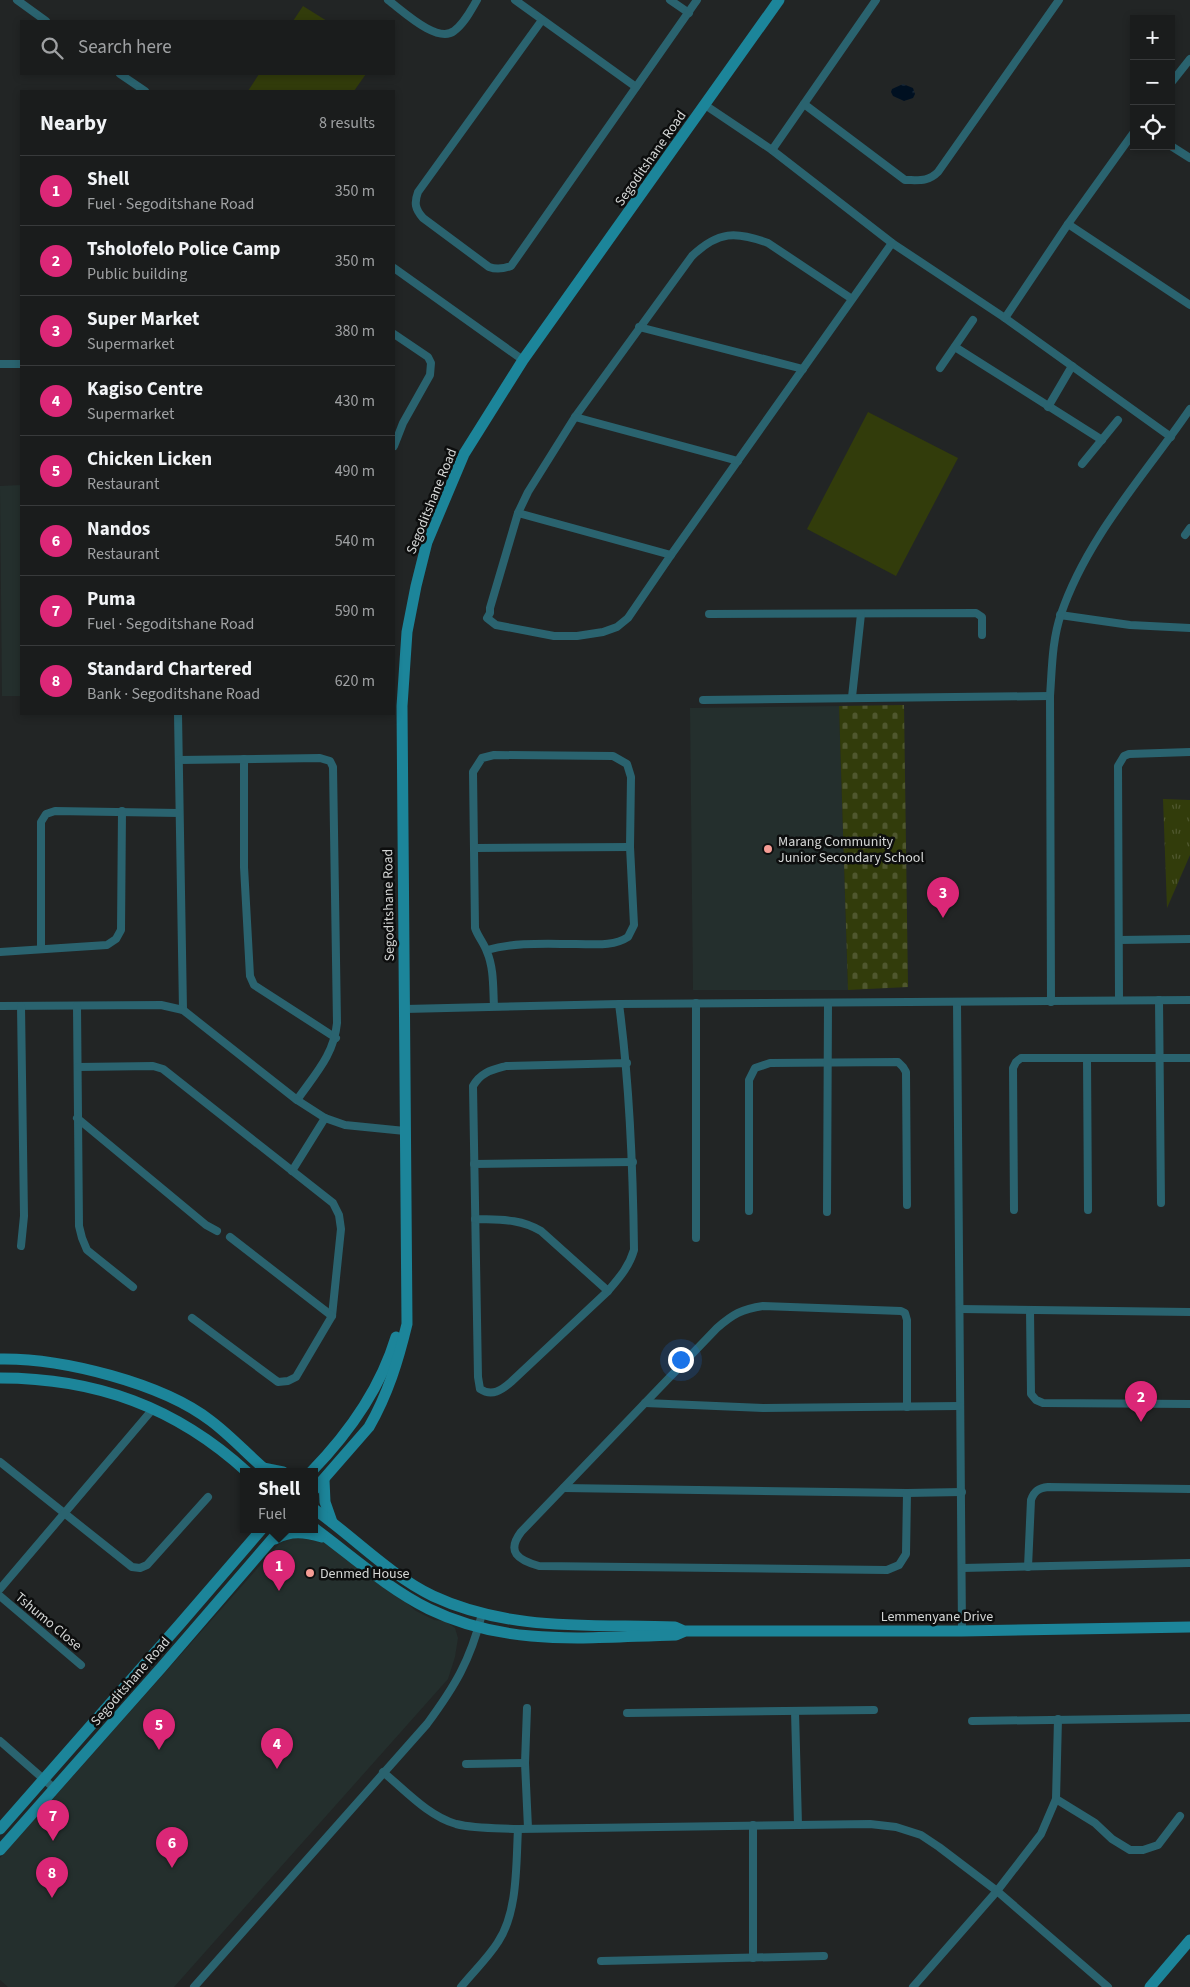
<!DOCTYPE html>
<meta charset="utf-8">
<style>
body{margin:0;font-family:"Source Sans 3",sans-serif;background:#232525;color:#f1f3f6}
.controls{position:absolute;right:15px;top:15px;display:grid;overflow:hidden;border-radius:0px;box-shadow:0 2px 8px #0003}
.controls button{width:45px;height:45px;display:grid;place-items:center;padding:0;border:0;border-bottom:1px solid #383a3b;background:#1a1c1c;color:#f1f3f6;font:25px sans-serif}
.you{position:absolute;left:680px;top:1359px;width:18px;height:18px;margin:-12px;border:4px solid #fff;border-radius:50%;background:#1a73e8;box-shadow:0 0 0 8px #1a73e833}
.badge{display:grid;place-items:center;width:32px;height:32px;border-radius:50%;background:#db2777;color:#fff;font-size:16px;font-weight:700}
.pin{position:absolute;translate:-50% -41px;filter:drop-shadow(0 1px 2px #0008)}
.pin::after{content:'';position:absolute;top:26px;width:18px;height:15px;background:inherit;clip-path:polygon(0 0,100% 0,50% 100%)}
.popup{position:absolute;left:240px;top:1468px;width:78px;height:65px;box-sizing:border-box;display:grid;place-content:center;border-radius:0px;background:#1a1c1c;filter:drop-shadow(0 1px 4px #0005);font-size:16px;white-space:nowrap;color:#9fa1a3}
.popup b{font-size:19px;color:#f1f3f6}
.popup::after{content:'';position:absolute;left:50%;top:100%;margin-left:-10px;border:10px solid transparent;border-top-color:#1a1c1c}
.list{margin:0;padding:0;list-style:none}
h2{display:flex;justify-content:space-between;align-items:center;height:65px;margin:0;padding:0 20px;font-size:21px}
h2 small{font-size:16px;font-weight:400;color:#9fa1a3}
.list li{display:grid;grid-template-columns:32px 1fr auto;gap:15px;align-items:center;box-sizing:border-box;height:70px;padding:0 20px;border-top:1px solid #383a3b}
.list b{display:block;font-size:19px;white-space:nowrap}
.list p{margin:0;font-size:16px;white-space:nowrap;color:#9fa1a3}
.list em{font-size:16px;font-style:normal;color:#9fa1a3}
.icon{flex:none;width:28px;height:28px;fill:none;stroke:currentColor;stroke-width:2;stroke-linecap:round;stroke-linejoin:round}
.map{position:relative;flex:none;width:1190px;height:1987px;overflow:hidden}
.search{position:absolute;background:#1a1c1c;box-shadow:0 2px 8px #0003;left:20px;top:20px;width:375px;height:55px;display:flex;align-items:center;gap:12px;box-sizing:border-box;padding:0 18px;border-radius:0px;color:#9fa1a3;font-size:19px}
.panel{position:absolute;background:#1a1c1c;box-shadow:0 2px 8px #0003;left:20px;top:90px;width:375px;height:625px;border-radius:0px}
.map>svg:first-child{display:block}
</style>
<div class="map">
<svg width="1190" height="1987" viewBox="0 0 1190 1987">
<defs>
<pattern id="grass-tufts" width="24" height="20" patternUnits="userSpaceOnUse" patternTransform="scale(1.25)"><rect width="24" height="20" fill="#323c0b"/><path d="M3 7l-1-3M5 7V3M7 7l1-3M15 17l-1-3M17 17v-4M19 17l1-3" fill="none" stroke="#4f572e"/></pattern>
<pattern id="cemetery-stones" width="16" height="16" patternUnits="userSpaceOnUse" patternTransform="scale(1.25)"><rect width="16" height="16" fill="#323c0b"/><path d="M2 7V4a2 2 0 0 1 4 0v3zM10 15v-3a2 2 0 0 1 4 0v3z" fill="#4f572e"/></pattern>
<pattern id="water-ripples" width="26" height="14" patternUnits="userSpaceOnUse" patternTransform="scale(1.25)"><rect width="26" height="14" fill="#001021"/><path d="M2 4q2-2 4 0t4 0M15 11q2-2 4 0t4 0" fill="none" stroke="#243240"/></pattern>
</defs>
<rect width="100%" height="100%" fill="#222525"/>
<g fill="#242f2d">
<path d="M21,485V696H2L0,486Z"/>
<path d="M839,706L848,990H693L690,708Z"/>
<path d="M287,1535L322,1540L372,1573L416,1611L434,1620L445,1621L455,1628L458,1638L455,1657L448,1679L174,1987H8L0,1980V1858Z"/>
</g>
<path fill="url(#grass-tufts)" d="M1163,799L1190,800V855L1167,908Z"/>
<path fill="url(#cemetery-stones)" d="M904,705L908,987L848,990L839,706Z"/>
<g fill="#323c0b">
<path d="M303,6L327,21H293Z"/>
<path d="M259,74H366L354,91H248Z"/>
<path d="M868,412L958,458L896,576L807,529Z"/>
</g>
<path fill="url(#water-ripples)" d="M903,84L913,88L915,94L913,98L904,101L893,96L891,92L892,89Z"/>
<g fill="none" stroke-linecap="round" stroke-linejoin="round">
<g stroke="#2a636f" stroke-width="8">
<path d="M17,0L46,21"/>
<path d="M388,0C402,10 437,44 454,31C464,24 471,10 477,0"/>
<path d="M515,0L636,87"/>
<path d="M670,0L689,13"/>
<path d="M542,20L418,192C414,203 415,209 423,218L489,267C497,270 503,269 511,266L697,0"/>
<path d="M120,74L145,91"/>
<path d="M1171,83L1190,59"/>
<path d="M804,104L905,180C919,180 928,182 938,172L1059,0"/>
<path d="M705,105L772,150L892,243L1005,318L1171,437"/>
<path d="M1171,146L1190,158"/>
<path d="M772,150L876,0"/>
<path d="M1068,224L1190,305"/>
<path d="M394,268L523,360"/>
<path d="M852,299L768,243C736,231 718,231 692,256L575,417L528,492L518,513L490,608V613L487,618L496,625L554,636H577L603,632L617,627L628,618L671,555L892,243"/>
<path d="M1005,318L1068,224L1134,132"/>
<path d="M639,327L803,369"/>
<path d="M394,334L428,357L431,363L430,375L403,423L394,446"/>
<path d="M955,347L1102,440"/>
<path d="M0,364H21"/>
<path d="M940,368L973,320"/>
<path d="M1048,407L1072,366"/>
<path d="M575,417L738,461"/>
<path d="M1082,464L1118,420"/>
<path d="M518,513L671,555"/>
<path d="M1185,535L1190,528"/>
<path d="M709,614L976,613L982,617V635"/>
<path d="M1060,615L1130,625L1190,628"/>
<path d="M852,697L861,614"/>
<path d="M703,700L1050,696"/>
<path d="M178,714L183,1010"/>
<path d="M244,759V867L250,976L254,985L336,1038"/>
<path d="M179,760L320,758L330,761L333,767L337,1023C334,1055 315,1074 297,1100"/>
<path d="M475,848L630,847"/>
<path d="M1119,940L1190,939"/>
<path d="M41,948V822L46,814L55,811L179,813"/>
<path d="M487,950C516,942 546,944 576,944C593,944 613,947 628,937L634,925L630,847L631,777L627,764L613,756L494,755L482,758L473,772L475,928C478,937 484,943 487,952C494,968 493,989 494,1006"/>
<path d="M0,952L107,945L116,939L121,930L122,811"/>
<path d="M1119,999L1118,766L1124,756L1129,754L1190,752"/>
<path d="M1159,1000L1161,1203"/>
<path d="M957,1002L962,1631"/>
<path d="M1051,1002L1050,696C1052,669 1052,640 1061,614C1087,537 1145,475 1190,409"/>
<path d="M696,1003V1238"/>
<path d="M619,1004C630,1086 633,1167 634,1250C629,1267 619,1278 608,1291L511,1382C502,1390 492,1397 480,1389L478,1377L473,1086C481,1072 492,1070 506,1066L627,1063"/>
<path d="M0,1006L161,1005L183,1010L297,1100L325,1118L345,1125L405,1131"/>
<path d="M21,1006L24,1216L21,1246"/>
<path d="M77,1006L79,1226L82,1238L87,1250L133,1287"/>
<path d="M405,1009L619,1004L1190,1000"/>
<path d="M1087,1058L1088,1210"/>
<path d="M78,1067L153,1066L163,1069L333,1203L339,1215L341,1229L332,1316L296,1377L288,1381L278,1382L192,1318"/>
<path d="M77,1118L206,1225L217,1231"/>
<path d="M474,1164L633,1162"/>
<path d="M292,1171L325,1118"/>
<path d="M1014,1210L1013,1068L1016,1062L1021,1058H1190"/>
<path d="M749,1211V1080L755,1068L770,1063L898,1062L903,1067L906,1072L907,1205"/>
<path d="M827,1212L828,1003"/>
<path d="M475,1219C499,1220 519,1218 541,1231L608,1291"/>
<path d="M230,1237L332,1316"/>
<path d="M960,1309L1190,1312"/>
<path d="M1030,1310L1031,1394L1036,1400L1043,1403L1190,1404"/>
<path d="M645,1403L763,1408L960,1406"/>
<path d="M0,1462L132,1567L140,1568L147,1565L208,1497"/>
<path d="M564,1488L907,1493L962,1492"/>
<path d="M907,1493L906,1554L899,1565L887,1570L539,1566C518,1560 506,1552 521,1532L717,1328C733,1314 742,1309 763,1306L901,1311L905,1313L907,1320V1407"/>
<path d="M1028,1567L1031,1500C1034,1491 1039,1488 1048,1487L1190,1489"/>
<path d="M962,1568L1190,1563"/>
<path d="M0,1589L152,1410"/>
<path d="M0,1596L81,1665"/>
<path d="M527,1708L525,1763L528,1828"/>
<path d="M795,1711L798,1825"/>
<path d="M627,1713L874,1710"/>
<path d="M972,1721L1190,1718"/>
<path d="M0,1741L55,1789"/>
<path d="M466,1764L525,1763"/>
<path d="M383,1772C405,1790 428,1816 456,1824C476,1829 498,1828 518,1829L870,1824L896,1827L921,1835L939,1847L997,1891L1108,1987"/>
<path d="M1056,1799L1095,1823L1112,1839L1130,1850H1143L1158,1845L1180,1816"/>
<path d="M753,1825V1958"/>
<path d="M601,1961L824,1956"/>
<path d="M194,1987L427,1724C455,1686 470,1661 482,1614"/>
<path d="M461,1987C473,1972 488,1958 498,1942C518,1912 516,1864 518,1829"/>
<path d="M913,1987L997,1891L1041,1834L1056,1799L1058,1719"/>
</g>
<g stroke="#1c859a" stroke-width="11">
<path d="M0,1359C62,1358 162,1383 211,1421C231,1436 249,1456 268,1472"/>
<path d="M0,1378C96,1378 176,1407 247,1472"/>
<path d="M263,1468L283,1472"/>
<path d="M311,1472C349,1433 380,1390 396,1337"/>
<path d="M324,1480L325,1502L332,1522"/>
<path d="M314,1490L369,1427C388,1394 398,1361 407,1324L402,706L407,632L416,586L427,542L464,454L523,360L779,0"/>
<path d="M314,1509C354,1537 388,1574 433,1596C510,1632 593,1624 675,1627L684,1631H962L1190,1627"/>
<path d="M314,1528C352,1556 387,1588 429,1609C509,1648 590,1637 676,1635L683,1632"/>
<path d="M275,1539C291,1530 305,1532 322,1537"/>
<path d="M0,1829L180,1624L261,1530"/>
<path d="M0,1850L161,1668L280,1530"/>
<path d="M1150,1987L1190,1940"/>
</g>
</g>
<g fill="#f59c94" stroke="#0d0e0e" stroke-width="2">
<circle cx="768" cy="849" r="5"/>
<circle cx="310" cy="1573" r="5"/>
</g>
<g text-anchor="middle" stroke-width="5" stroke-linejoin="round" paint-order="stroke">
<g font-size="14" fill="#d5d7d6" stroke="#0d0e0e">
<text transform="translate(650 158) rotate(-55)" y="5">Segoditshane Road</text>
<text transform="translate(431 501) rotate(-68)" y="5">Segoditshane Road</text>
<text transform="translate(388 905) rotate(-91)" y="5">Segoditshane Road</text>
<text x="937" y="1621">Lemmenyane Drive</text>
<text transform="translate(49 1621) rotate(40)" y="5">Tshumo Close</text>
<text transform="translate(130 1681) rotate(-49)" y="5">Segoditshane Road</text>
</g>
<g font-size="14" fill="#d5d7d6" stroke="#0d0e0e" text-anchor="start">
<text x="778" y="846">Marang Community<tspan x="778" dy="16">Junior Secondary School</tspan></text>
<text x="320" y="1578">Denmed House</text>
</g>
</g>
</svg>
<div class="controls">
<button>+</button>
<button>−</button>
<button><svg class="icon" aria-label="locate" viewBox="0 0 24 24"><circle cx="12" cy="12" r="6"/><path d="M12 2v4M12 18v4M2 12h4M18 12h4"/></svg></button>
</div>
<div class="you"></div>
<div class="pin badge" style="left:279px;top:1591px">1</div>
<div class="popup"><b>Shell</b>Fuel</div>
<div class="pin badge" style="left:1141px;top:1422px">2</div>
<div class="pin badge" style="left:943px;top:918px">3</div>
<div class="pin badge" style="left:277px;top:1769px">4</div>
<div class="pin badge" style="left:159px;top:1750px">5</div>
<div class="pin badge" style="left:172px;top:1868px">6</div>
<div class="pin badge" style="left:53px;top:1841px">7</div>
<div class="pin badge" style="left:52px;top:1898px">8</div>
<div class="search"><svg class="icon" aria-label="search" viewBox="0 0 24 24"><circle cx="10" cy="10" r="6"/><path d="M15 15l6 6"/></svg>Search here</div>
<section class="panel">
<h2>Nearby<small>8 results</small></h2>
<ul class="list">
<li><span class="badge">1</span><div><b>Shell</b><p>Fuel · Segoditshane Road</p></div><em>350 m</em></li>
<li><span class="badge">2</span><div><b>Tsholofelo Police Camp</b><p>Public building</p></div><em>350 m</em></li>
<li><span class="badge">3</span><div><b>Super Market</b><p>Supermarket</p></div><em>380 m</em></li>
<li><span class="badge">4</span><div><b>Kagiso Centre</b><p>Supermarket</p></div><em>430 m</em></li>
<li><span class="badge">5</span><div><b>Chicken Licken</b><p>Restaurant</p></div><em>490 m</em></li>
<li><span class="badge">6</span><div><b>Nandos</b><p>Restaurant</p></div><em>540 m</em></li>
<li><span class="badge">7</span><div><b>Puma</b><p>Fuel · Segoditshane Road</p></div><em>590 m</em></li>
<li><span class="badge">8</span><div><b>Standard Chartered</b><p>Bank · Segoditshane Road</p></div><em>620 m</em></li>
</ul>
</section>
</div>
